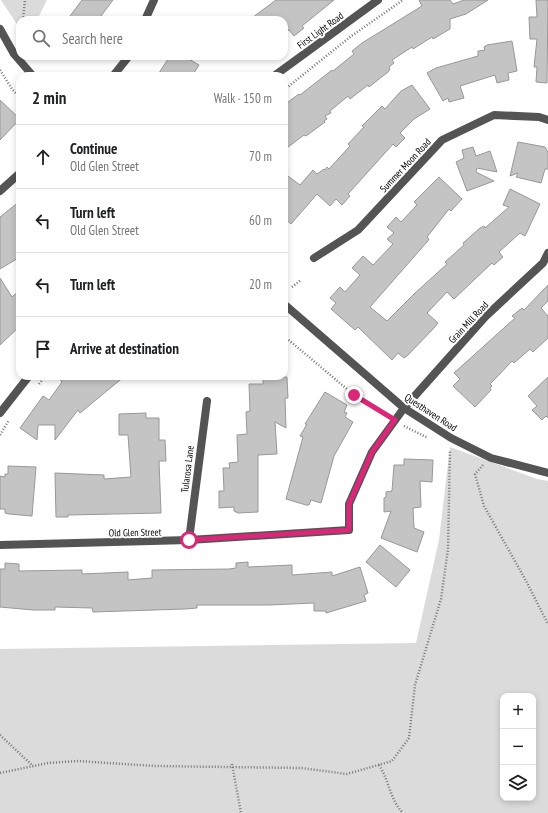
<!DOCTYPE html>
<meta charset="utf-8">
<style>
body{margin:0;font-family:"PT Sans Narrow",sans-serif;background:#f6f6f6;color:#202124}
.controls{position:absolute;right:12px;bottom:12px;display:grid;overflow:hidden;border-radius:8px;box-shadow:0 2px 6px #0003}
.controls button{width:36px;height:36px;display:grid;place-items:center;padding:0;border:0;border-bottom:1px solid #e0e0e0;background:#fff;color:#202124;font:20px sans-serif}
.stop{position:absolute;width:12px;height:12px;margin:-9px;border:3px solid #db2777;border-radius:50%;background:#fff}
.stop.end{background:#db2777;border-color:#fff;box-shadow:0 1px 4px #0008}
.list{margin:0;padding:0;list-style:none}
h2{display:flex;justify-content:space-between;align-items:center;height:52px;margin:0;padding:0 16px;font-size:17px}
h2 small{font-size:13px;font-weight:400;color:#757577}
.list li{display:grid;grid-template-columns:26px 1fr auto;gap:12px;align-items:center;box-sizing:border-box;height:64px;padding:0 16px;border-top:1px solid #e0e0e0}
.list b{display:block;font-size:15px;white-space:nowrap}
.list p{margin:0;font-size:13px;white-space:nowrap;color:#757577}
.list em{font-size:13px;font-style:normal;color:#757577}
.icon{flex:none;width:22px;height:22px;fill:none;stroke:currentColor;stroke-width:2;stroke-linecap:round;stroke-linejoin:round}
.map{position:relative;flex:none;width:548px;height:813px;overflow:hidden}
.search{position:absolute;background:#fff;box-shadow:0 2px 6px #0003;left:16px;top:16px;width:272px;height:44px;display:flex;align-items:center;gap:10px;box-sizing:border-box;padding:0 14px;border-radius:12px;color:#757577;font-size:15px}
.panel{position:absolute;background:#fff;box-shadow:0 2px 6px #0003;left:16px;top:72px;width:272px;height:308px;border-radius:12px}
.map>svg:first-child{display:block}
</style>
<div class="map">
<svg width="548" height="813" viewBox="0 0 548 813">
<rect width="100%" height="100%" fill="#fff"/>
<g fill="#dbdbdb" fill-rule="evenodd">
<path d="M1,0H47L37,20H20V29Z"/>
<path d="M450,447L537,479L548,481V813H0V649L416,643L439,540ZM503,696H533V798H503Z"/>
</g>
<g fill="#c4c4c4" stroke="#989898">
<path d="M82,0H113L98,20H67Z"/>
<path d="M276,0H334L302,26L304,28L294,36L289,30L284,33V20H249Z"/>
<path d="M419,0H450L453,4L464,0H488L466,14L450,19V29L433,39L432,37L413,49L412,47L392,60L394,63L389,67L390,69L388,72L369,87L368,85L350,99L348,96L330,111L331,113L325,116L327,119L324,121L325,122L306,136L304,135L284,150V105L299,94L300,95L332,70L333,71L354,54L352,51L362,43L422,6Z"/>
<path d="M536,0H548L547,83L536,82L537,67H534L537,39H530L529,17H537Z"/>
<path d="M512,41L517,71L508,73L509,80L497,83L495,75L460,86L464,98L449,102L448,98L443,101L427,73L436,68L478,56V51L485,50L484,47L487,45Z"/>
<path d="M170,56H184L199,65L192,76H157Z"/>
<path d="M412,85L430,109L414,119L400,133L405,138L396,147L393,144L348,194L350,196L342,205L336,199L330,206L317,194L291,224L284,218V173L300,185L313,170L317,174L324,169L325,170L327,167L329,169L350,146L348,144L364,127L362,126L382,106L385,109L401,91Z"/>
<path d="M0,100L20,119L0,140Z"/>
<path d="M518,142L545,147L548,152V169H545L541,183L516,177L518,173L510,176Z"/>
<path d="M473,147L476,156L490,151L497,172L477,168L476,172L494,181L467,191L456,162L464,158L462,150Z"/>
<path d="M439,177L462,199L451,211L449,209L427,237L429,239L427,242L370,307L387,321L414,294L447,264L445,262L464,245L463,243L480,228L484,226L485,228L509,207L503,205L510,189L540,204L525,236L520,233L499,252L503,257L494,265L492,263L454,299L447,292L427,313L438,323L434,328L407,356L404,358L398,353L392,360L358,327L355,330L331,309L336,303L330,298L340,287L345,292L360,275L352,268L363,256L373,265L393,244L387,239L394,233L387,227L396,217L401,222L417,205L414,202Z"/>
<path d="M20,201V257L0,269V217Z"/>
<path d="M0,278L12,297L20,290V326L0,345Z"/>
<path d="M548,285V301L541,308L548,316V338L533,352L530,349L514,363L512,361L496,378L490,384L492,386L490,388L491,390L475,407L453,386L460,379L454,373L515,318L512,316L522,308L524,310Z"/>
<path d="M57,376H125L80,413L78,410L55,440V425H38L37,440L20,428L43,396L49,400L62,382Z"/>
<path d="M287,377L288,398H285L286,428L275,422L277,454L258,455V512L238,513L234,511V507L219,508V491H224L223,468H230L229,463L238,462L237,435L247,434L246,412L250,411L249,384H263V378Z"/>
<path d="M548,377V418L546,416L542,420L532,410L537,406L528,396Z"/>
<path d="M325,392L347,405L344,412L347,413L345,417L353,422L334,456L321,503L311,500L309,505H306L286,499L303,437L300,436L307,424H305Z"/>
<path d="M146,413V418H159V440H165L166,461H159L161,513L68,515V517H56L55,473L104,475V479L131,477L128,435H119V414Z"/>
<path d="M404,459L433,460L432,482L420,481L421,507L413,508L414,528L424,532L417,552L381,538L391,511L384,512V498L386,497V492L392,491L394,465H404Z"/>
<path d="M8,466L36,467L32,516L9,514L5,513V509H0V476L5,477V474H8Z"/>
<path d="M380,545L410,570L396,587L366,562Z"/>
<path d="M248,562V567L292,565V575L332,572V576L360,567L368,593L364,595L366,601L326,613V611H314V603L269,605H197V608L185,609L93,612L92,608L55,607V610H33L0,607V569H5V563L19,564V571L82,570V574L128,572V580L152,578V570L229,569L236,568V563Z"/>
</g>
<g fill="none" stroke-linecap="round" stroke-linejoin="round">
<g stroke="#767676" stroke-width="2.5" stroke-dasharray="1 2" stroke-linecap="butt">
<path d="M23,20L25,0"/>
<path d="M0,70L12,89L20,98"/>
<path d="M284,90L350,37L403,0"/>
<path d="M292,287L301,280"/>
<path d="M284,336L354,395L386,415"/>
<path d="M39,384L46,376"/>
<path d="M404,426L428,438"/>
<path d="M0,435L9,420"/>
<path d="M483,465L475,474L484,506L525,579L548,624"/>
<path d="M0,735L33,766"/>
<path d="M232,764L241,813"/>
<path d="M379,765C389,780 390,800 403,813"/>
<path d="M0,773L48,763L78,761L155,766L301,768L347,774L392,761L409,738L415,685L441,599L448,549L450,450"/>
</g>
<g stroke="#545454" stroke-width="8">
<path d="M145,20L154,0"/>
<path d="M113,76L129,56"/>
<path d="M274,76L378,0"/>
<path d="M0,191L20,173"/>
<path d="M314,258L358,230L442,140L494,115L539,117L548,120"/>
<path d="M0,413L29,376"/>
<path d="M189,540L207,401"/>
<path d="M0,545L189,540L349,530V504L372,452L404,408L485,317L543,263L548,253"/>
</g>
<g stroke="#545454" stroke-width="8">
<path d="M0,29L14,54L33,76"/>
<path d="M284,304L404,408L451,438L491,458L548,473"/>
</g>
</g>
<g fill="none" stroke-linecap="round" stroke-linejoin="round">
<path stroke="#db2777" stroke-width="5" d="M189,540L349,530V504L372,452L395,420L354,395"/>
</g>
<g text-anchor="middle" stroke-width="4" stroke-linejoin="round" paint-order="stroke">
<g font-size="10" fill="#000" stroke="#fff">
<text transform="translate(320 30) rotate(-36)" y="4">First Light Road</text>
<text transform="translate(405 165) rotate(-47)" y="4">Summer Moon Road</text>
<text transform="translate(468 322) rotate(-47)" y="4">Grain Mill Road</text>
<text transform="translate(431 412) rotate(33)" y="4">Questhaven Road</text>
<text transform="translate(187 469) rotate(-83)" y="4">Tularosa Lane</text>
<text transform="translate(135 532) rotate(-1)" y="4">Old Glen Street</text>
</g>
</g>
</svg>
<div class="controls">
<button>+</button>
<button>−</button>
<button><svg class="icon" aria-label="layers" viewBox="0 0 24 24"><path d="M12 4l9 5-9 5-9-5zM3 14l9 5 9-5"/></svg></button>
</div>
<div class="stop" style="left:189px;top:540px"></div>
<div class="stop end" style="left:354px;top:395px"></div>
<div class="search"><svg class="icon" aria-label="search" viewBox="0 0 24 24"><circle cx="10" cy="10" r="6"/><path d="M15 15l6 6"/></svg>Search here</div>
<section class="panel">
<h2>2 min<small>Walk · 150 m</small></h2>
<ul class="list">
<li><svg class="icon" aria-label="ahead" viewBox="0 0 24 24"><path d="M12 20V5M6 11l6-6 6 6"/></svg><div><b>Continue</b><p>Old Glen Street</p></div><em>70 m</em></li>
<li><svg class="icon" aria-label="left" viewBox="0 0 24 24"><path d="M17 20v-9H6M10 6l-5 5 5 5"/></svg><div><b>Turn left</b><p>Old Glen Street</p></div><em>60 m</em></li>
<li><svg class="icon" aria-label="left" viewBox="0 0 24 24"><path d="M17 20v-9H6M10 6l-5 5 5 5"/></svg><div><b>Turn left</b></div><em>20 m</em></li>
<li><svg class="icon" aria-label="arrive" viewBox="0 0 24 24"><path d="M6 21V4h12l-3 4 3 4H6"/></svg><div><b>Arrive at destination</b></div></li>
</ul>
</section>
</div>
